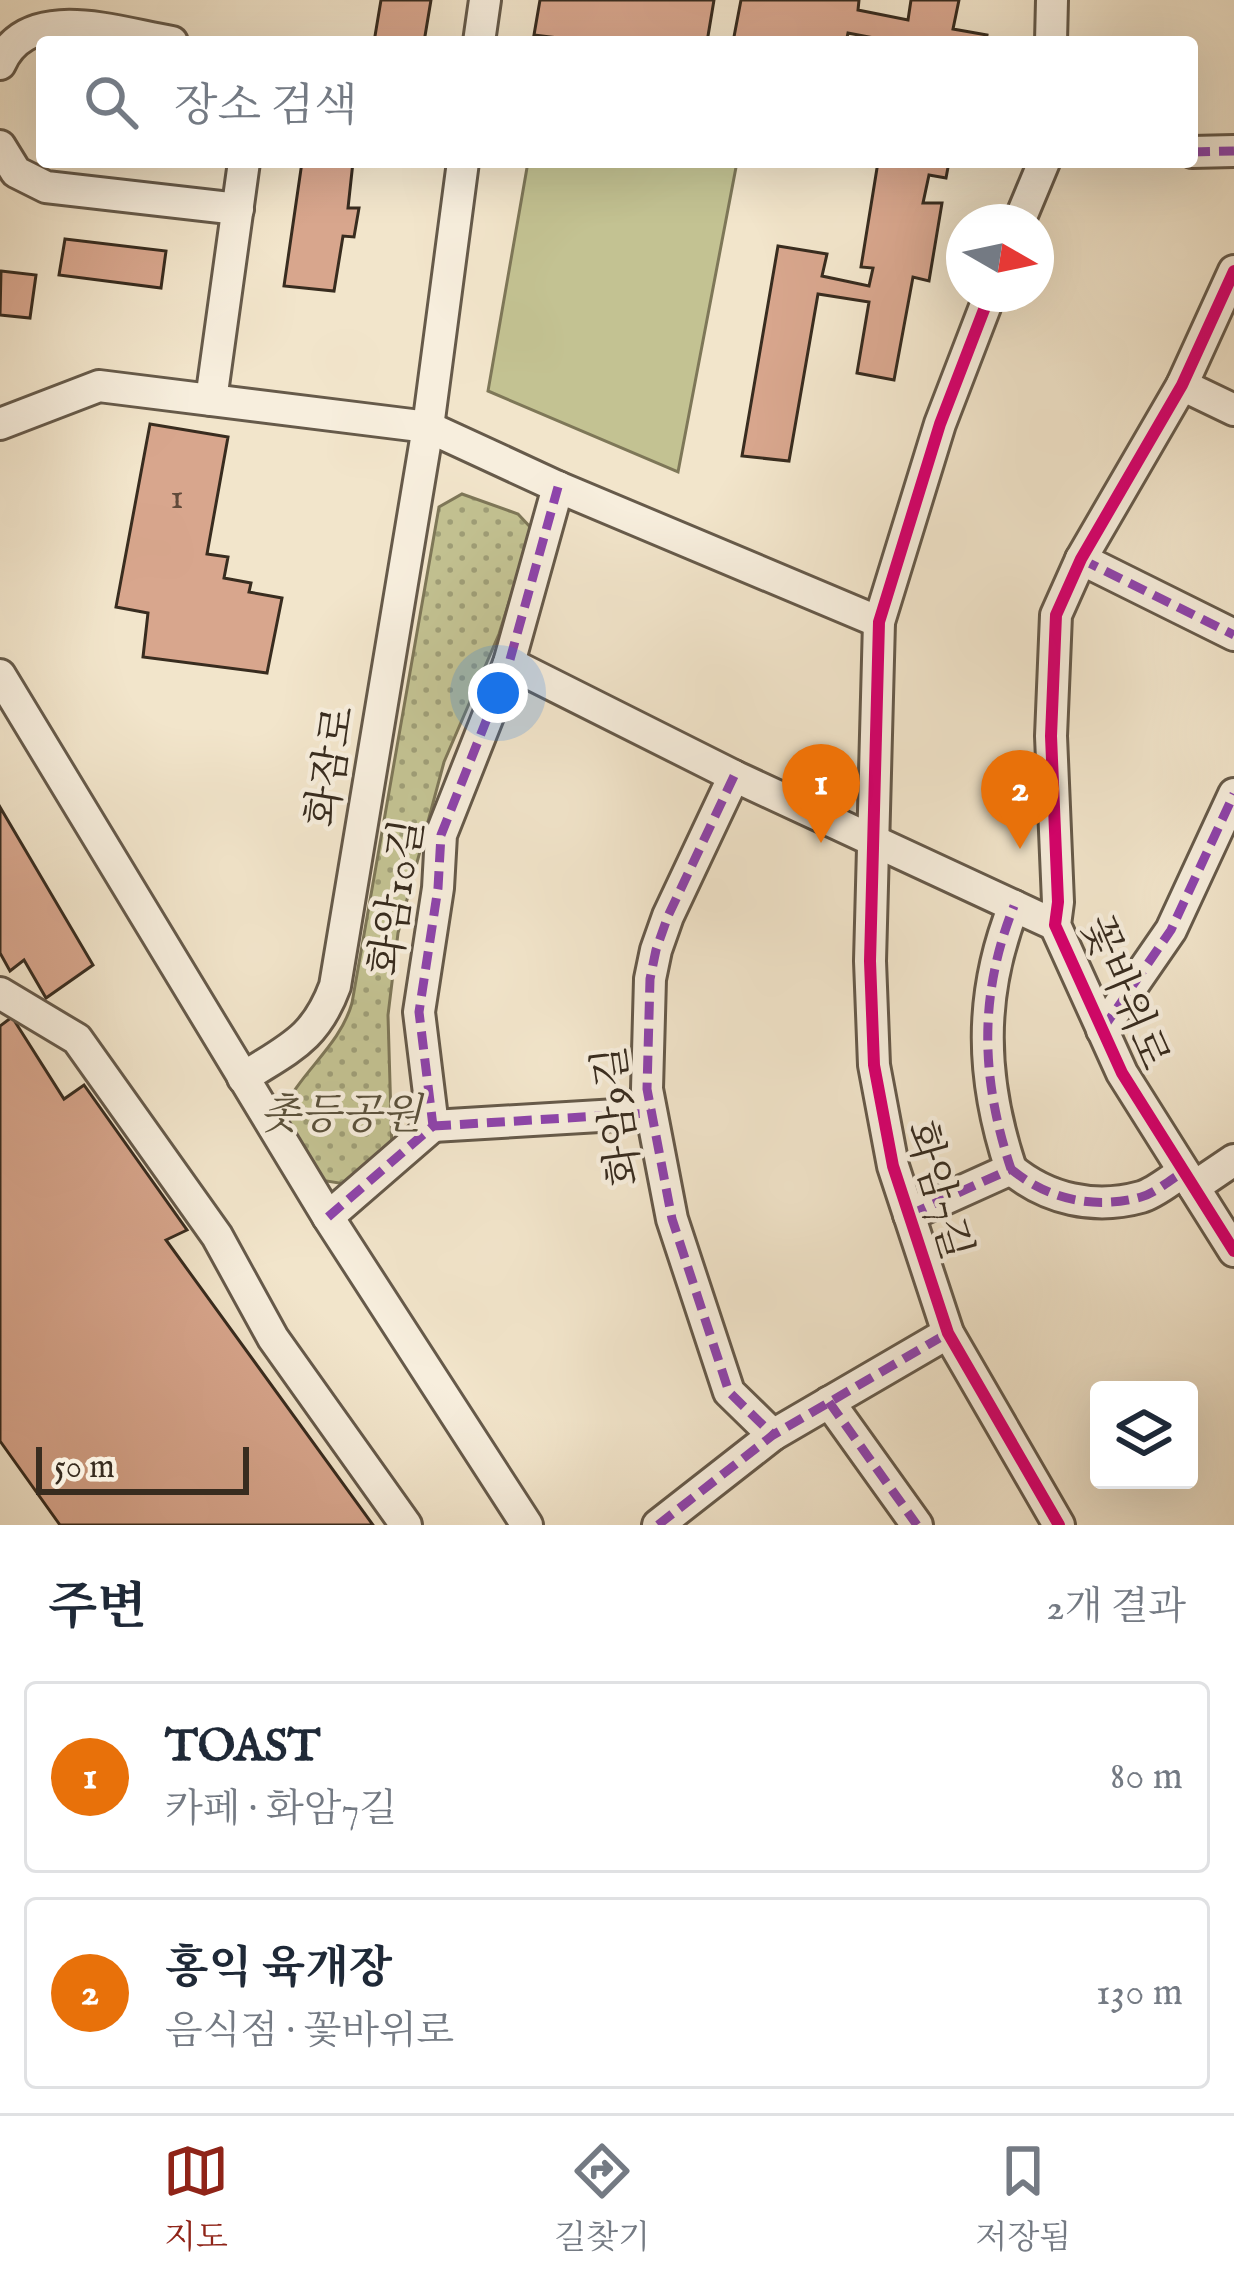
<!DOCTYPE html>
<html lang="ko">
<meta charset="utf-8">
<style>
body{margin:0;font-family:"IM FELL English","Noto Serif KR",serif;background:#f2f2f3;color:#1f2937}
.controls{position:absolute;right:36px;bottom:36px;display:grid;overflow:hidden;border-radius:12px;box-shadow:0 12px 48px #0002}
.controls button{width:108px;height:108px;display:grid;place-items:center;padding:0;border:0;border-bottom:3px solid #e0e1e3;background:#fff;color:#1f2937;font:60px sans-serif}
.compass{position:absolute;left:946px;top:204px;width:108px;height:108px;border-radius:50%;background:#fff;box-shadow:0 12px 48px #0002;rotate:99deg}
.scale{position:absolute;left:36px;bottom:30px;width:213px;box-sizing:border-box;padding-left:12px;border:6px solid #382c1f;border-top:0;font-size:33px;line-height:42px;white-space:nowrap;color:#382c1f;-webkit-text-stroke:9px #f7eedd;paint-order:stroke}
.you{position:absolute;left:498px;top:693px;width:42px;height:42px;margin:-30px;border:9px solid #fff;border-radius:50%;background:#1a73e8;box-shadow:0 0 0 18px #1a73e833}
.badge{display:grid;place-items:center;width:78px;height:78px;border-radius:50%;background:#8f2418;color:#fff;font-size:39px;font-weight:700}
.pin{position:absolute;translate:-50% -99px;filter:drop-shadow(0 3px 6px #0008)}
.pin::after{content:'';position:absolute;top:63px;width:42px;height:36px;background:inherit;clip-path:polygon(0 0,100% 0,50% 100%)}
.list{margin:0;padding:0;list-style:none}
h2{display:flex;justify-content:space-between;align-items:center;height:156px;margin:0;padding:0 48px;font-size:51px}
h2 small{font-size:39px;font-weight:400;color:#747a83}
.list li{display:grid;grid-template-columns:78px 1fr auto;gap:36px;align-items:center;box-sizing:border-box;height:192px;margin:0 24px 24px;padding:0 24px;border:3px solid #e0e1e3;border-radius:12px}
.list b{display:block;font-size:45px;white-space:nowrap}
.list p{margin:0;font-size:39px;white-space:nowrap;color:#747a83}
.list em{font-size:39px;font-style:normal;color:#747a83}
.icon{flex:none;width:66px;height:66px;fill:none;stroke:currentColor;stroke-width:2;stroke-linecap:round;stroke-linejoin:round}
.map{position:relative;flex:none;width:1234px;height:1525px;overflow:hidden}
.search{position:absolute;background:#fff;box-shadow:0 12px 48px #0002;left:36px;right:36px;top:36px;height:132px;display:flex;align-items:center;gap:30px;box-sizing:border-box;padding:0 42px;border-radius:12px;color:#747a83;font-size:45px}
.sheet{height:588px;background:#fff}
nav{display:flex;justify-content:space-around;align-items:center;box-sizing:border-box;height:168px;border-top:3px solid #e0e1e3;background:#fff;font-size:33px;color:#747a83}
nav a{display:grid;justify-items:center;gap:6px}
nav .on{color:#8f2418}
.map>svg:first-child{display:block}
</style>
<div class="map">
<svg width="1234" height="1525" viewBox="0 0 1234 1525">
<defs>
<pattern id="grass-dots" width="8" height="8" patternUnits="userSpaceOnUse" patternTransform="scale(3)"><rect width="8" height="8" fill="#c3c292"/><path d="M2 2h.1M6 6h.1" fill="none" stroke="#9f9e77" stroke-width="1.8" stroke-linecap="round"/></pattern>
</defs>
<rect width="100%" height="100%" fill="#f2e5cb"/>
<filter id="stains"><feTurbulence type="fractalNoise" baseFrequency=".00167" numOctaves="4"/><feColorMatrix values="0 0 0 0 .2 0 0 0 0 .09 0 0 0 0 .02 0 0 0 .5 -.17"/></filter>
<radialGradient id="worn" r=".72"><stop offset=".6" stop-color="#630" stop-opacity="0"/><stop offset="1" stop-color="#630" stop-opacity=".3"/></radialGradient>
<path fill="url(#grass-dots)" stroke="#7e7758" stroke-width="3" d="M462,494L518,514L532,529L499,634L444,762L398,933L388,1015L392,1152L345,1184L320,1180L281,1115C299,1072 339,1048 352,1003L439,507Z"/>
<path fill="#c3c292" stroke="#7e7758" stroke-width="3" d="M528,162H737L678,472L488,391Z"/>
<g fill="#d8a68d" stroke="#382c1f" stroke-width="3">
<path d="M381,0H431L424,42H374Z"/>
<path d="M540,0H714L707,42H591L534,35Z"/>
<path d="M741,0H859L858,10L908,20L911,0H959L953,29L987,35L986,42H895L848,33L846,42H733Z"/>
<path d="M302,162H353L348,208H359L354,237L343,236L334,291L284,286Z"/>
<path d="M878,162H949L946,178L929,175L923,203H942L929,281L913,277L894,380L857,373L869,302L818,294L789,461L742,456L778,246L827,254L822,276L869,286L873,268L861,267Z"/>
<path d="M65,239L166,251L161,288L59,275Z"/>
<path d="M1,271L36,275L30,318L0,315Z"/>
<path d="M150,424L228,437L207,554L228,557L224,578L251,583L249,592L282,598L267,673L143,657L148,613L116,607Z"/>
<path d="M0,807L93,965L46,998L24,960L10,971L0,953Z"/>
<path d="M12,1017L64,1099L84,1085L187,1230L166,1240L373,1525H60L0,1441V1026Z"/>
</g>
<g fill="none" stroke-linecap="round" stroke-linejoin="round">
<g stroke="#665a4a" stroke-width="36">
<g id="minor">
<path d="M479,42L485,0"/>
<path d="M1051,42L1052,0"/>
<path d="M0,64C28,0 120,34 172,42"/>
<path d="M0,146L16,172L46,187L238,209"/>
<path d="M1192,152L1234,151"/>
<path d="M1019,222L1044,162"/>
<path d="M1234,271L1182,385L1081,559L1056,615L1051,736L1058,902L1055,925L1122,1073L1234,1251"/>
<path d="M990,294L940,424L879,622L870,961L874,1065L893,1166L948,1333L1059,1525"/>
<path d="M1182,385L1234,410"/>
<path d="M211,400L244,162"/>
<path d="M0,424L99,386L428,427L558,487L879,622"/>
<path d="M1081,559L1234,635"/>
<path d="M509,663L734,776L1055,925"/>
<path d="M0,675L328,1217L527,1525"/>
<path d="M734,776L668,916L656,950L650,979L647,1089L672,1219L729,1392L773,1435"/>
<path d="M0,993L77,1039L217,1236L273,1338L406,1525"/>
<path d="M1102,1030L1171,930L1234,794"/>
<path d="M243,1078C289,1048 315,1040 335,986L428,427L463,162"/>
<path d="M433,1126L650,1113"/>
<path d="M1011,1169C1047,1199 1094,1210 1141,1197C1155,1193 1170,1180 1183,1172"/>
<path d="M1194,1187L1234,1160"/>
<path d="M909,1215L1011,1169C981,1079 978,996 1014,906"/>
<path d="M328,1217L433,1126L419,1012L438,888L441,835L509,663L558,487"/>
<path d="M829,1402L917,1525"/>
<path d="M658,1525L773,1435L948,1333"/>
</g>
</g>
<use href="#minor" stroke="#f7eedd" stroke-width="30"/>
<g stroke="#8e44ad" stroke-width="9" stroke-dasharray="18 9" stroke-linecap="butt">
<path d="M1192,152L1234,151"/>
<path d="M1081,559L1234,635"/>
<path d="M734,776L668,916L656,950L650,979L647,1089L672,1219L729,1392L773,1435"/>
<path d="M1102,1030L1171,930L1234,794"/>
<path d="M433,1126L650,1113"/>
<path d="M1011,1169C1047,1199 1094,1210 1141,1197C1155,1193 1170,1180 1183,1172"/>
<path d="M909,1215L1011,1169C981,1079 978,996 1014,906"/>
<path d="M328,1217L433,1126L419,1012L438,888L441,835L509,663L558,487"/>
<path d="M829,1402L917,1525"/>
<path d="M658,1525L773,1435L948,1333"/>
</g>
<g stroke="#f7eedd" stroke-width="20">
<g id="cycleway">
<path d="M1234,271L1182,385L1081,559L1056,615L1051,736L1058,902L1055,925L1122,1073L1234,1251"/>
<path d="M990,294L940,424L879,622L870,961L874,1065L893,1166L948,1333L1059,1525"/>
</g>
</g>
<use href="#cycleway" stroke="#d6006c" stroke-width="12"/>
</g>
<g text-anchor="middle" stroke-width="9" stroke-linejoin="round" paint-order="stroke">
<g font-size="36" fill="#604a3a">
<text x="177" y="508">1</text>
</g>
<g font-size="42" fill="#382c1f" stroke="#f7eedd">
<text transform="translate(329 766) rotate(-81)" y="15">화잠로</text>
<text transform="translate(395 897) rotate(-81)" y="15">화암10길</text>
<text transform="translate(1127 992) rotate(67)" y="15">꽃바위로</text>
<text transform="translate(616 1116) rotate(-97)" y="15">화암9길</text>
<text transform="translate(940 1190) rotate(74)" y="15">화암7길</text>
</g>
<g font-size="42" font-style="italic" fill="#5b523c" stroke="#f7eedd">
<text x="341" y="1128">촛등공원</text>
</g>
</g>
<rect width="100%" height="100%" filter="url(#stains)"/>
<rect width="100%" height="100%" fill="url(#worn)"/>
</svg>
<div class="controls">
<button><svg class="icon" aria-label="layers" viewBox="0 0 24 24"><path d="M12 4l9 5-9 5-9-5zM3 14l9 5 9-5"/></svg></button>
</div>
<svg class="compass" viewBox="-18 -18 36 36"><path d="M0-13l5 13h-10z" fill="#e53935"/><path d="M0 13l5-13h-10z" fill="#747a83"/></svg>
<div class="scale">50 m</div>
<div class="you"></div>
<div class="pin badge" style="left:821px;top:843px;background:#e8710a">1</div>
<div class="pin badge" style="left:1020px;top:849px;background:#e8710a">2</div>
<div class="search"><svg class="icon" aria-label="search" viewBox="0 0 24 24"><circle cx="10" cy="10" r="6"/><path d="M15 15l6 6"/></svg>장소 검색</div>
</div>
<section class="sheet">
<h2>주변<small>2개 결과</small></h2>
<ul class="list">
<li><span class="badge" style="background:#e8710a">1</span><div><b>TOAST</b><p>카페 · 화암7길</p></div><em>80 m</em></li>
<li><span class="badge" style="background:#e8710a">2</span><div><b>홍익 육개장</b><p>음식점 · 꽃바위로</p></div><em>130 m</em></li>
</ul>
</section>
<nav>
<a class="on"><svg class="icon" aria-label="map" viewBox="0 0 24 24"><path d="M3 6l6-2 6 2 6-2v14l-6 2-6-2-6 2zM9 4v14M15 6v14"/></svg>지도</a>
<a><svg class="icon" aria-label="directions" viewBox="0 0 24 24"><path d="M12 3l9 9-9 9-9-9zM9 14v-3h6M13 9l2 2-2 2"/></svg>길찾기</a>
<a><svg class="icon" aria-label="saved" viewBox="0 0 24 24"><path d="M7 4h10v16l-5-4-5 4z"/></svg>저장됨</a>
</nav>
